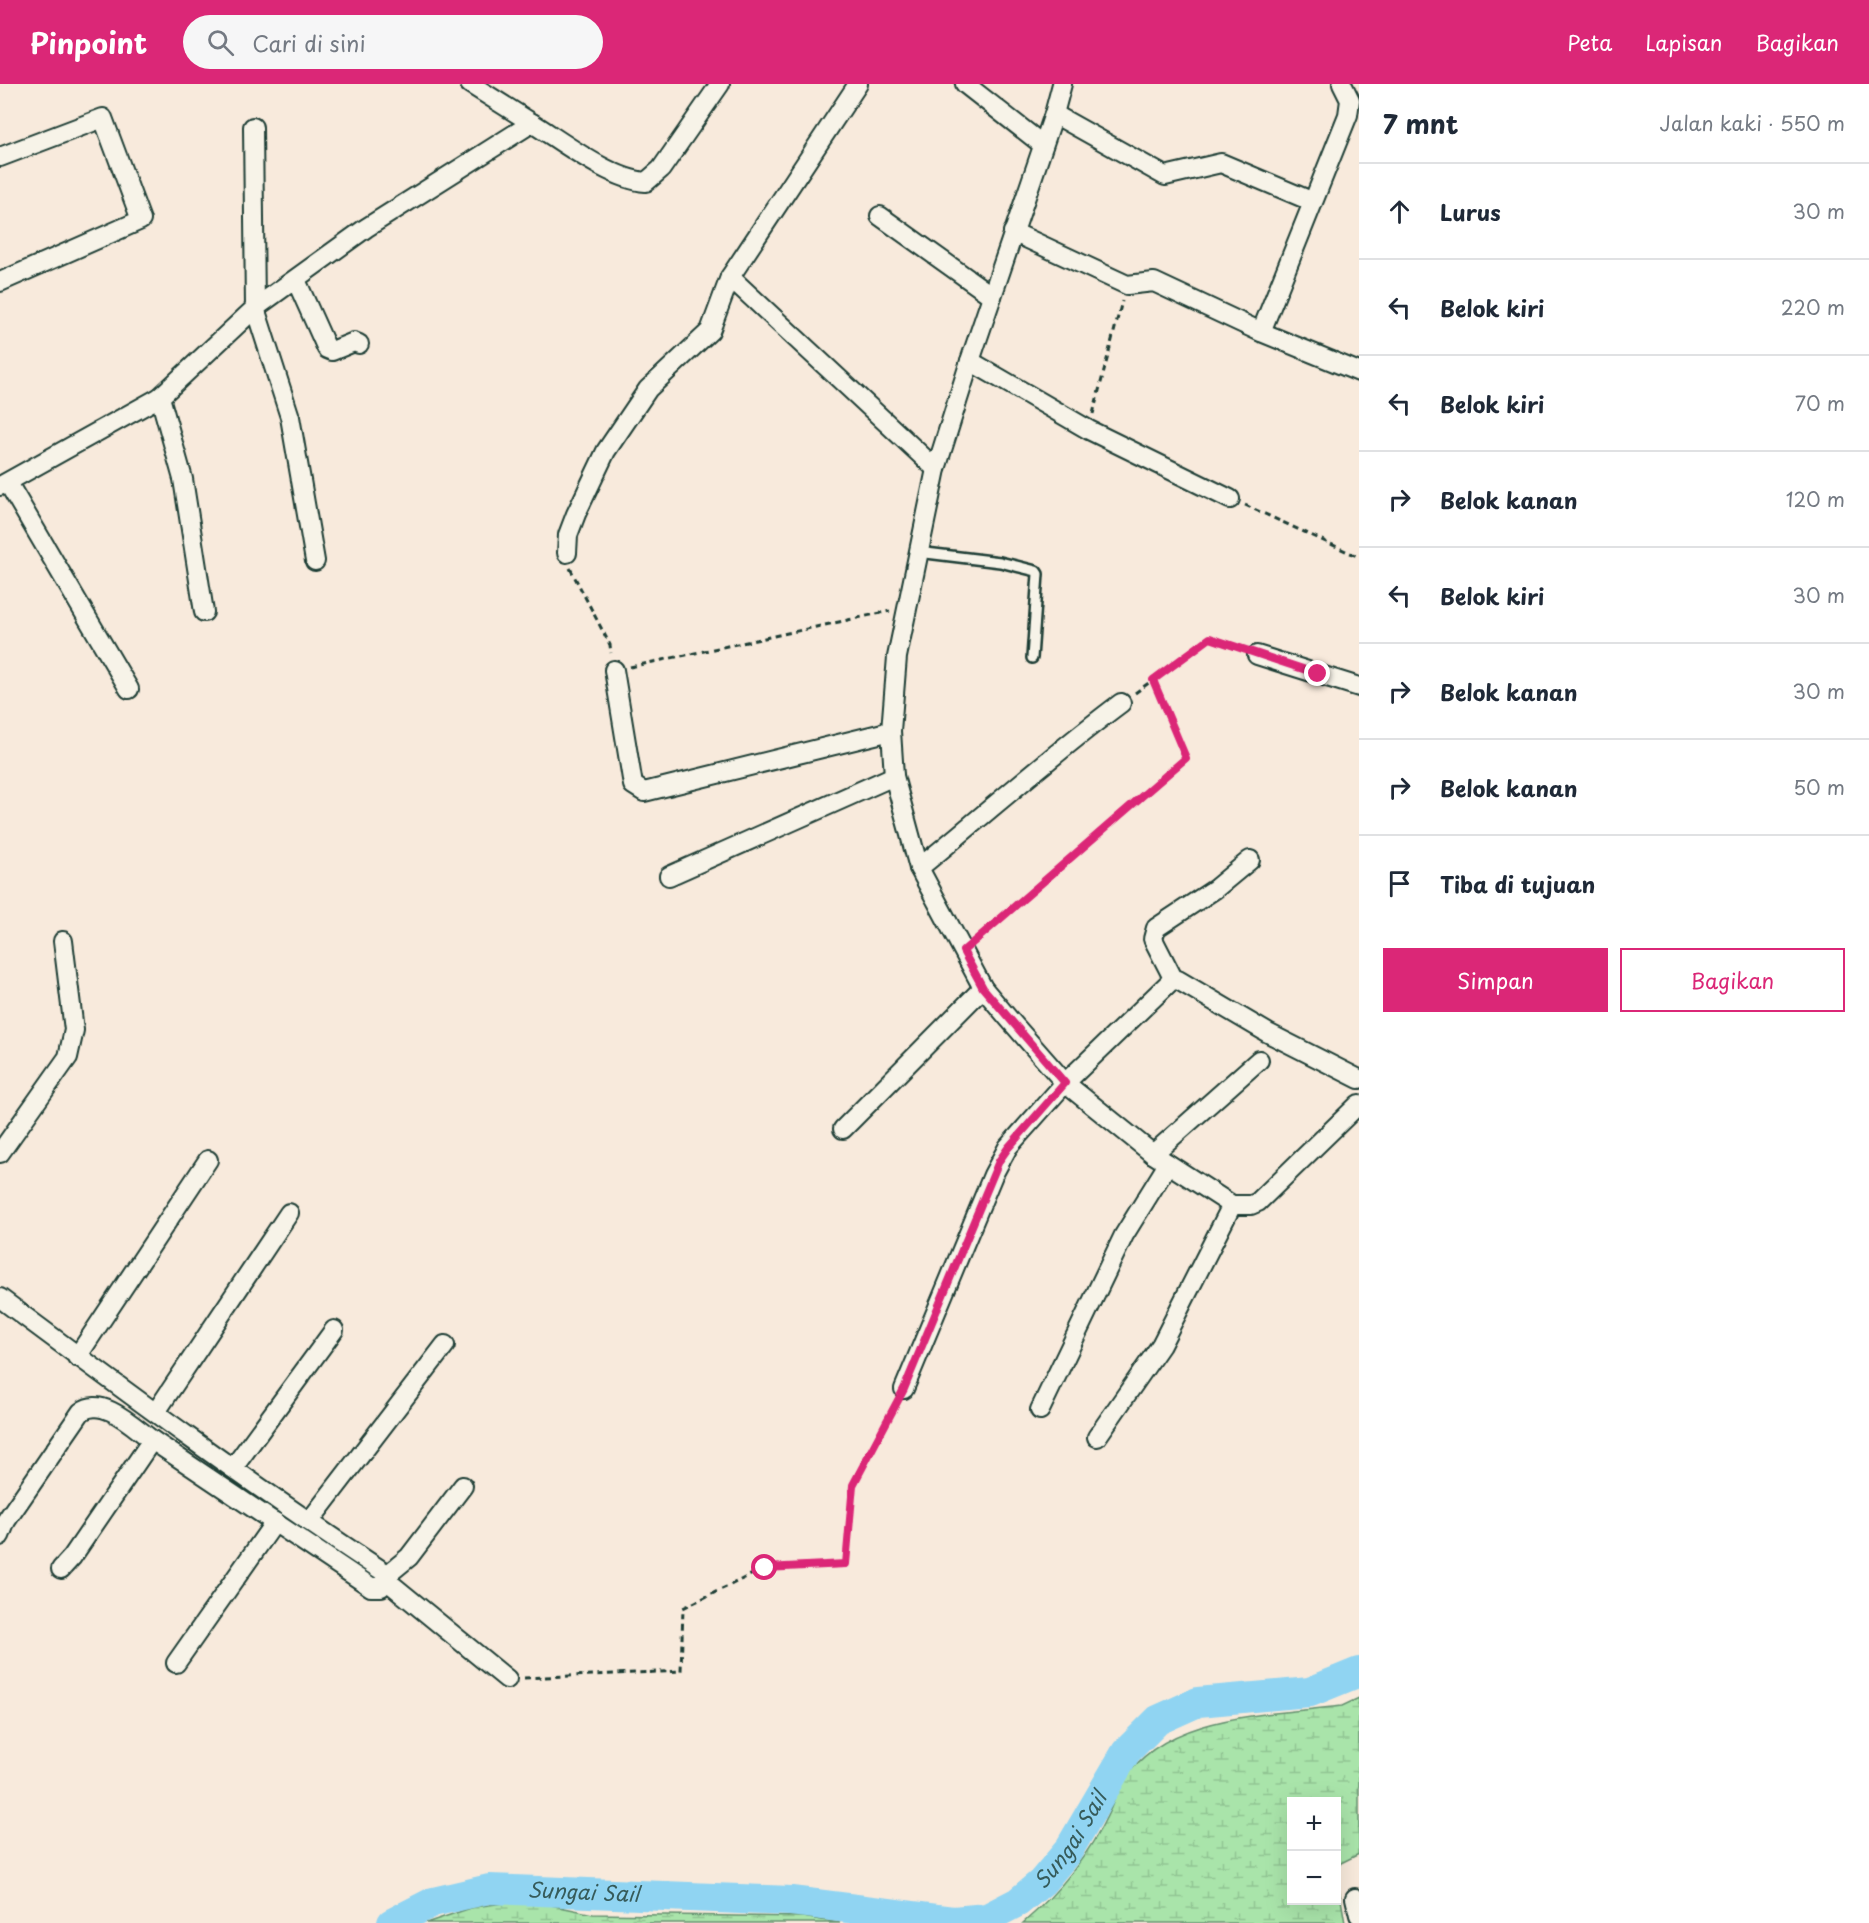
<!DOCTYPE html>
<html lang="id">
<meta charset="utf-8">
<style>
body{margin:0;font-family:"Playpen Sans",sans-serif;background:#f6f6f7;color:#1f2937}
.controls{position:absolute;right:18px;bottom:18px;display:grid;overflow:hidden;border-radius:0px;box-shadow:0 6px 24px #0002}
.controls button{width:54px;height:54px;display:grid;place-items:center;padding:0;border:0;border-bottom:2px solid #e0e1e3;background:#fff;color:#1f2937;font:30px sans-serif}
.stop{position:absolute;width:18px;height:18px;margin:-14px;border:4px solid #db2777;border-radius:50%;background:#fff}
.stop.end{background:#db2777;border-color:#fff;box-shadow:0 2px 6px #0008}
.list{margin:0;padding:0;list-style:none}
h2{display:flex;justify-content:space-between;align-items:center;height:78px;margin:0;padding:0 24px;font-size:26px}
h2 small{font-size:20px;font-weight:400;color:#747a83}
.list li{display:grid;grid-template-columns:39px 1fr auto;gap:18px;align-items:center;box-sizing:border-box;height:96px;padding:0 24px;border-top:2px solid #e0e1e3}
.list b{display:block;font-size:22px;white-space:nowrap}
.list em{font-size:20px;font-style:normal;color:#747a83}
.actions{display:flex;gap:12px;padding:18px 24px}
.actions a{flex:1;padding:14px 0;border:2px solid #db2777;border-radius:0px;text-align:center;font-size:21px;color:#db2777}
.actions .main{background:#db2777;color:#fff}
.icon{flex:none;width:33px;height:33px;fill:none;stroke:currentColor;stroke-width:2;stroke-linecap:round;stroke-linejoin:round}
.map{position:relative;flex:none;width:1359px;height:1839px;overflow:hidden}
header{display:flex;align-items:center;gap:36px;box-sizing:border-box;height:84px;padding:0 30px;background:#db2777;color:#fff}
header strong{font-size:28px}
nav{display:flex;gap:33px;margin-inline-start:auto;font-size:21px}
.search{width:420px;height:54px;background:#f6f6f7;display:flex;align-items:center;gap:15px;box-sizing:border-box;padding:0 21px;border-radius:33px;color:#747a83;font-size:22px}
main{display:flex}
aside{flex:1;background:#fff}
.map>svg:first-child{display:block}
</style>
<header>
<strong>Pinpoint</strong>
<div class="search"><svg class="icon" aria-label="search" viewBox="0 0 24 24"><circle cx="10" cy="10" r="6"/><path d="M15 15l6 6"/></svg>Cari di sini</div>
<nav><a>Peta</a><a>Lapisan</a><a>Bagikan</a></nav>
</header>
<main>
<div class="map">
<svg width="1359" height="1839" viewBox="0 0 1359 1839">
<defs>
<pattern id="wetland-marsh" width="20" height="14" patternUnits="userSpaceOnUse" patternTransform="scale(1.5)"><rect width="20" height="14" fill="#a9e4aa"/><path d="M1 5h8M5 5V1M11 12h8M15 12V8" fill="none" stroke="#91c493"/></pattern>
</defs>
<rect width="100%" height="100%" fill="#f8eadc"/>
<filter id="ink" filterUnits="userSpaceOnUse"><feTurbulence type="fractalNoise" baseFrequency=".0167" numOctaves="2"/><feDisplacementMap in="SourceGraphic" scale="12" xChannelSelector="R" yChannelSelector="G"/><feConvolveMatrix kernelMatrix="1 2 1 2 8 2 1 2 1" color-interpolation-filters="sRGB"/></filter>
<g filter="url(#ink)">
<g fill="url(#wetland-marsh)" stroke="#64906f" stroke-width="1.5">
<path d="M1359,1614V1770L1337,1781L1336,1718H1292V1816H1336L1337,1792L1345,1839H1023C1058,1809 1089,1771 1109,1728C1114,1718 1116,1708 1122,1699C1164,1629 1269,1631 1342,1622Z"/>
<path d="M527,1816L593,1830L802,1833L840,1839H426L474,1823Z"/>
</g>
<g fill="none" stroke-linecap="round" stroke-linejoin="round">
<path stroke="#90d4f2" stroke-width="30" id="s1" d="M392,1839L433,1818L489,1805L791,1817L953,1837L987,1834L1018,1818L1042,1798L1068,1767L1126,1668L1158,1636L1198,1618L1310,1608L1359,1588"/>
<g stroke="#1f3d34" stroke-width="14">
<path id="lane" d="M918,468L1000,478L1036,487L1038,490L1032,574"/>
</g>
<g stroke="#1f3d34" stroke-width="22">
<g id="street">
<path d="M470,0L532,39"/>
<path d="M965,0L1043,61"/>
<path d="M1062,0L1054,30L970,277L936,385L897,573L891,647L894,692L919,784L983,904L1009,935L1065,999L1153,1070L1232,1121H1251L1258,1118L1359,1020"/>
<path d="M1054,30L1165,92L1221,79L1311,117"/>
<path d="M253,43L255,224L290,333L315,477"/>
<path d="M0,73L103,34L141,136L0,198"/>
<path d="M880,132L992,212"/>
<path d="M1013,148L1127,201L1154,198L1261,248L1359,288"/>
<path d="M730,193L936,385"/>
<path d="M296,196L327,265L332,267L354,258L359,260"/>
<path d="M1261,248L1348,31L1350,16L1342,0"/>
<path d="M970,277L1089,346L1230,415"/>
<path d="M160,313L183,395L204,528"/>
<path d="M8,399L129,605"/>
<path d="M0,402L160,313L255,224L366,144L532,39C563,58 610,95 646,98L661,85L720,0"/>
<path d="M567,469L568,451L576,430L606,367L648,305L710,247L730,193L858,0"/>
<path d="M1257,571L1359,603"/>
<path d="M614,586L633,701L644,708L891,647"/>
<path d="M919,784C987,729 1051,671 1121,619"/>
<path d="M669,792L894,692"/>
<path d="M1174,896L1153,855L1156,844L1215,805L1250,776"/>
<path d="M843,1045L983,904"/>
<path d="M0,1069L68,973L74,946L63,857"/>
<path d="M1153,1070L1259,976"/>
<path d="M0,1214C126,1308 253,1402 384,1488L386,1496L507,1595"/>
<path d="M77,1273L208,1076"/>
<path d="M904,1305L993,1091L1008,1063L1065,999L1171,897L1178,896L1268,949L1359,995"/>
<path d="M1040,1326L1124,1151L1168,1080"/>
<path d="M156,1328L289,1129"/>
<path d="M1097,1353L1161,1261L1232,1121"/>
<path d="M152,1356L371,1503H381L386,1496"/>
<path d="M233,1384L334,1246"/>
<path d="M309,1438L445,1261"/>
<path d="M0,1452L6,1437L81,1328C102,1311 134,1343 152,1356L72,1473L61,1485"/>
<path d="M387,1491L409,1473L463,1402"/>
<path d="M176,1579L275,1438"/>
<path d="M1355,1814L1359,1831"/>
</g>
</g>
<g stroke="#1f3d34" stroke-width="3" stroke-dasharray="6 4.5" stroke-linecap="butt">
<path d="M1093,330L1122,217"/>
<path d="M1245,421L1359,473"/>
<path d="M570,484L610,561L611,569"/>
<path d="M630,583L890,527"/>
<path d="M1135,609L1210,554L1243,566"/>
<path d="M976,856L1186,674L1153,596"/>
<path d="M524,1594L681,1587L683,1524L765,1484L846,1480L853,1401L896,1320"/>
</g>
<use href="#lane" stroke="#f7f3e8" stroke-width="9"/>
<use href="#street" stroke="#f7f3e8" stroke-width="18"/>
</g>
</g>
<g fill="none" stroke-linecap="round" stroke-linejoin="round" filter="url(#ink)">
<path stroke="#db2777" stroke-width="8" d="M765,1484L846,1480L853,1401L904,1305L999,1077L1008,1064L1065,999L983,904L963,867L1186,674L1153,596L1210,554L1318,590"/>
</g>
<g text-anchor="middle" stroke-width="5" stroke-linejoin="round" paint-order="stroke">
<g font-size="21" font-style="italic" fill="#365b5a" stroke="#f7f3e8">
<text dy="7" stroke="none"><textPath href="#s1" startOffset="720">Sungai Sail</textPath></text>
<text dy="7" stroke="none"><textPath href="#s1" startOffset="198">Sungai Sail</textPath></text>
</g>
</g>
</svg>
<div class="controls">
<button>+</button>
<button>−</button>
</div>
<div class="stop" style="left:765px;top:1484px"></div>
<div class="stop end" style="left:1318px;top:590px"></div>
</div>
<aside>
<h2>7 mnt<small>Jalan kaki · 550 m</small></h2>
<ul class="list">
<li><svg class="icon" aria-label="ahead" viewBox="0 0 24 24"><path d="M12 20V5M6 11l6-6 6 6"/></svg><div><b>Lurus</b></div><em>30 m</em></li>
<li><svg class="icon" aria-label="left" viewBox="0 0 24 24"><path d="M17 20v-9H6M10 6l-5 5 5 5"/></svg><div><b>Belok kiri</b></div><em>220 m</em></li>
<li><svg class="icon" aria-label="left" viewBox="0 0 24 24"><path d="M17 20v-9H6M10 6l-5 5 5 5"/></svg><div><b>Belok kiri</b></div><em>70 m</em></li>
<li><svg class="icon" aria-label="right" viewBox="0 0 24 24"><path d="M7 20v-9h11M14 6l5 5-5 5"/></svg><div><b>Belok kanan</b></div><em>120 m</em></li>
<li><svg class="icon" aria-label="left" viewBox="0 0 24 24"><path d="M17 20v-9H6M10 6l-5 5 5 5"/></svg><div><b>Belok kiri</b></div><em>30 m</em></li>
<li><svg class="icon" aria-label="right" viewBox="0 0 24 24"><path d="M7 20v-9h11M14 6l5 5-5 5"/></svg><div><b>Belok kanan</b></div><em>30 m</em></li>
<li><svg class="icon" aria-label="right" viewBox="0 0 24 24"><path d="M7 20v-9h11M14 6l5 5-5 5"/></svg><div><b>Belok kanan</b></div><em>50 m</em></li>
<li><svg class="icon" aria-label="arrive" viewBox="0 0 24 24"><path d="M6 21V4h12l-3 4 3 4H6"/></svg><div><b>Tiba di tujuan</b></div></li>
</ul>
<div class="actions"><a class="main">Simpan</a><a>Bagikan</a></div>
</aside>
</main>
